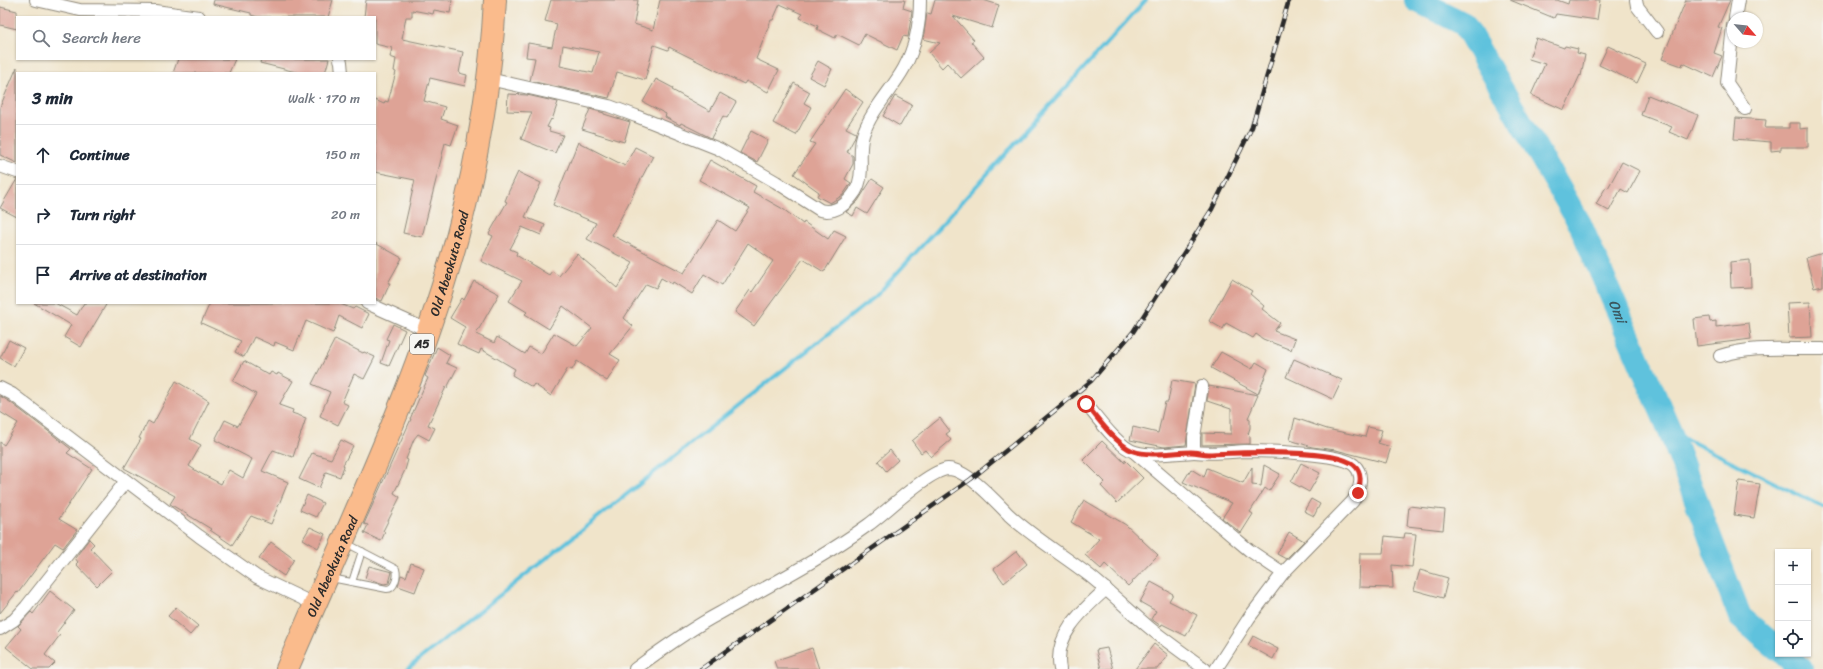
<!DOCTYPE html>
<meta charset="utf-8">
<style>
body{margin:0;font-family:Sriracha,sans-serif;background:#f2f2f3;color:#1f2937}
.controls{position:absolute;right:12px;bottom:12px;display:grid;overflow:hidden;border-radius:0px;box-shadow:0 1px 3px #0004}
.controls button{width:36px;height:36px;display:grid;place-items:center;padding:0;border:0;border-bottom:1px solid #e0e1e3;background:#fff;color:#1f2937;font:20px sans-serif}
.compass{position:absolute;left:1727px;top:12px;width:36px;height:36px;border-radius:50%;background:#fff;box-shadow:0 1px 3px #0004;rotate:118deg}
.stop{position:absolute;width:12px;height:12px;margin:-9px;border:3px solid #d93025;border-radius:50%;background:#fff}
.stop.end{background:#d93025;border-color:#fff;box-shadow:0 1px 4px #0008}
.list{margin:0;padding:0;list-style:none}
h2{display:flex;justify-content:space-between;align-items:center;height:52px;margin:0;padding:0 16px;font-size:17px}
h2 small{font-size:13px;font-weight:400;color:#747a83}
.list li{display:grid;grid-template-columns:26px 1fr auto;gap:12px;align-items:center;box-sizing:border-box;height:60px;padding:0 16px;border-top:1px solid #e0e1e3}
.list b{display:block;font-size:15px;white-space:nowrap}
.list em{font-size:13px;font-style:normal;color:#747a83}
.icon{flex:none;width:22px;height:22px;fill:none;stroke:currentColor;stroke-width:2;stroke-linecap:round;stroke-linejoin:round}
.map{position:relative;flex:none;width:1823px;height:669px;overflow:hidden}
.search{position:absolute;background:#fff;box-shadow:0 1px 3px #0004;left:16px;top:16px;width:360px;height:44px;display:flex;align-items:center;gap:10px;box-sizing:border-box;padding:0 14px;border-radius:0px;color:#747a83;font-size:15px}
.panel{position:absolute;background:#fff;box-shadow:0 1px 3px #0004;left:16px;top:72px;width:360px;height:232px;border-radius:0px}
.map>svg:first-child{display:block}
</style>
<div class="map">
<svg width="1823" height="669" viewBox="0 0 1823 669">
<rect width="100%" height="100%" fill="#f6f6f2"/>
<filter id="ink" filterUnits="userSpaceOnUse"><feTurbulence type="fractalNoise" baseFrequency=".025" numOctaves="2"/><feDisplacementMap in="SourceGraphic" scale="8" xChannelSelector="R" yChannelSelector="G"/><feConvolveMatrix kernelMatrix="1 2 1 2 8 2 1 2 1" color-interpolation-filters="sRGB"/></filter>
<filter id="wash" filterUnits="userSpaceOnUse"><feTurbulence type="fractalNoise" baseFrequency=".012" numOctaves="4" result="noise"/><feDisplacementMap in="SourceGraphic" scale="16" xChannelSelector="R" yChannelSelector="G"/><feGaussianBlur stdDeviation="0.9" result="paint"/><feColorMatrix in="noise" values="0 0 0 0 0 0 0 0 0 0 0 0 0 0 0 0 0 1.4 0 .05"/><feComposite in="paint" operator="in"/></filter>
<g filter="url(#wash)">
<rect width="100%" height="100%" fill="#f0e4ca"/>
<g fill="none" stroke-linecap="round" stroke-linejoin="round">
<g stroke="#5fc2dd" stroke-width="4">
<path d="M1670,431L1823,507"/>
<path d="M407,669L876,296L1146,0"/>
</g>
<g stroke="#5fc2dd" stroke-width="24">
<path id="s1" d="M1416,0L1464,24L1580,224L1670,431L1740,617L1778,649"/>
<path d="M1784,654L1801,669"/>
</g>
</g>
<g id="blocks">
<g fill="#dea396" fill-rule="evenodd">
<path d="M214,0H333L328,17H258L251,15V13L213,4Z"/>
<path d="M366,0H452L450,13L434,10L433,14L412,10V17H406L402,39L463,52L459,73L467,75L465,86L430,78L424,101L445,107L441,119L458,125L451,145L445,143L422,237L403,233L415,180L375,172V100L384,104L385,101L388,102L396,72L394,71L396,59L390,57L392,48L375,44V17H364Z"/>
<path d="M551,0H638L634,24L653,30L660,0H905L903,8L912,11L908,37L903,36L897,50L865,34L859,45L837,34L835,38L817,29L818,26L800,18L802,14L780,4L773,20H771L756,59L779,70L768,92L746,81L744,84L669,47L668,50L654,45L645,80L617,72L609,98L530,81L535,58L526,57L528,43L552,47L557,24L545,21ZM563,45L599,52L593,73L560,66Z"/>
<path d="M935,0H983L999,5L992,28L953,16L974,40L971,42L984,57L961,78L947,63L942,68L929,53L940,43L923,39L927,13L931,14Z"/>
<path d="M1510,0H1557L1568,4L1569,0H1600L1597,20L1556,14L1554,18Z"/>
<path d="M1686,0H1730L1718,27L1722,28L1714,53L1722,56L1713,77L1683,63L1682,66L1662,59Z"/>
<path d="M0,7L17,11V29L0,25Z"/>
<path d="M1536,38L1564,48L1565,46L1578,49L1577,53L1585,55L1581,76L1580,75L1564,110L1531,95L1545,64L1529,59Z"/>
<path d="M1608,46L1646,64L1637,83L1599,65Z"/>
<path d="M178,59H235L229,73H173Z"/>
<path d="M261,59H329L325,73H300L260,63Z"/>
<path d="M818,61L832,69L824,85L809,77Z"/>
<path d="M17,67V163L0,155V107Z"/>
<path d="M656,79L673,88L672,90L710,111L720,93L736,102L727,118L723,116L711,138L681,123L680,125L665,117L666,114L643,102Z"/>
<path d="M794,83L810,92L804,103L811,107L796,135L773,123Z"/>
<path d="M845,89L863,102L846,128L856,133L854,139L847,152L853,156V164L845,179L851,183L843,195L830,203L817,196L819,192L794,174L815,144L810,142Z"/>
<path d="M508,94L527,95L558,102L552,120L551,119L547,127L550,128L549,131L563,135L555,153L521,139L532,112L507,111Z"/>
<path d="M1648,95L1698,115L1688,140L1669,132L1672,127L1641,115Z"/>
<path d="M895,96L912,105L900,126L883,116Z"/>
<path d="M590,109L604,113V114L630,122L624,142L582,129Z"/>
<path d="M1736,118L1766,120L1765,128H1789V123H1800V129L1808,128V147H1781V150L1771,151V142L1734,139Z"/>
<path d="M751,131L768,140L757,162L740,153Z"/>
<path d="M578,142L625,166L635,147L653,156L612,235L684,273L718,220L735,231L750,208L699,180L710,160L756,186L753,192L783,209L803,224L804,222L828,239L834,230L846,236L824,272L803,259L754,326L735,312L750,290L752,292L773,261L748,243L722,285L704,274L692,294L673,282L672,284L661,278L656,288L646,284L624,318L633,326L610,354L620,360L607,381L577,361L572,370L568,368L551,396L534,384L532,387L512,375L515,369L481,349L479,354L457,344L465,327L450,318L462,298L464,300L474,281L499,294L476,334L494,343L497,337L525,354L529,347L541,354L554,333L577,346L592,328L563,306L549,329L525,314L527,312L509,301L522,281L481,261L493,236L489,234L507,202L505,201L509,191L518,172L541,183L525,217L545,225L541,235L522,227L510,249L517,252L516,255L549,275L552,271L559,276L577,254L617,288L633,263L587,239L596,223L553,205Z"/>
<path d="M1622,162L1640,171L1628,193L1621,189L1609,211L1596,204L1606,187L1608,188Z"/>
<path d="M17,179V217L0,208Z"/>
<path d="M872,179L884,187L867,214L857,208L853,216L846,212L858,201Z"/>
<path d="M375,243L402,258L388,283H390L382,301L375,298Z"/>
<path d="M1823,253V286L1814,288L1806,258Z"/>
<path d="M1750,260L1751,287L1731,288L1730,262Z"/>
<path d="M1232,279L1252,291L1250,294L1264,306L1262,309L1280,323L1274,331L1295,339L1291,350L1263,339L1256,334L1253,338L1226,323L1223,329L1209,321Z"/>
<path d="M1810,302L1812,337L1789,338L1787,303Z"/>
<path d="M34,303H55L77,315L84,303H107L81,347L64,337L71,325Z"/>
<path d="M210,303H338L353,309L355,307L369,314L362,328L339,316L333,333L306,321L294,350L275,342L274,346L254,337L244,357L235,352L241,341L201,323Z"/>
<path d="M1709,317L1710,322L1716,321V327L1749,323L1751,339L1697,346L1694,319Z"/>
<path d="M393,324L405,330L389,366L381,363L389,340L386,339Z"/>
<path d="M335,339L363,353L364,352L375,357L364,379L354,374L342,402L348,405L338,425L320,416L330,392L312,384Z"/>
<path d="M9,340L24,348L14,366L0,358Z"/>
<path d="M437,347L450,355L446,363L457,368L447,388L446,387L428,425L435,428L429,440L418,434L414,439L406,459L408,460L405,470L394,493L400,497L383,531L385,532L381,541L364,533L368,525L364,524L411,419H410L428,378L425,376Z"/>
<path d="M1221,352L1252,369L1256,362L1268,369L1258,394L1211,368Z"/>
<path d="M1294,359L1342,380L1333,399L1286,377Z"/>
<path d="M244,361L269,375L271,372L277,375L278,373L293,381L279,405L293,410L292,413L306,418L293,457L273,450L262,471L288,482L271,524L251,516L232,545L210,530L211,529L170,504L175,496L124,468L141,439L139,438L148,421L153,424L176,381L209,401L190,439L201,445L189,466L198,472L221,484L229,470L243,478L252,459L215,440L225,420L238,426L256,394L233,381Z"/>
<path d="M1172,380L1195,384L1186,445L1164,447L1130,440L1133,427L1158,433L1165,402H1168Z"/>
<path d="M1209,386L1258,395L1248,418L1250,419V428L1248,434L1250,436V444L1202,445V433L1231,434V409L1207,401Z"/>
<path d="M0,396L10,402L52,434L71,449L67,453L92,469L59,519L77,530L63,548L55,543L18,593L17,592L0,613V442L4,445L18,423L0,412Z"/>
<path d="M940,418L950,431L946,434L951,440L931,457L925,450L921,453L912,441Z"/>
<path d="M1295,418L1327,429L1365,437L1368,427L1382,430L1378,443L1391,447L1386,463L1336,450L1312,447L1290,440Z"/>
<path d="M341,440L353,446L343,465L344,466L340,477L326,472L319,488L299,479L312,453L331,459Z"/>
<path d="M1102,441L1125,463V460L1143,478L1117,503L1101,486L1105,482L1083,460Z"/>
<path d="M890,450L898,460L886,471L878,461Z"/>
<path d="M1301,463L1320,473L1309,492L1291,482Z"/>
<path d="M1264,465L1280,474L1269,491L1265,488L1250,512L1253,514L1241,533L1222,518L1232,503L1183,482L1191,469L1204,477L1207,468L1243,483L1252,467V485L1261,486Z"/>
<path d="M1739,481L1760,484L1754,518L1734,515Z"/>
<path d="M307,495L323,503L316,517L300,510Z"/>
<path d="M1311,499L1320,504L1314,516L1304,511Z"/>
<path d="M1084,500L1126,525L1158,555L1128,586L1105,564L1101,569L1085,555L1099,539L1071,522Z"/>
<path d="M1409,506L1445,510L1443,530L1407,526Z"/>
<path d="M310,527L325,534L318,548L303,539Z"/>
<path d="M1289,532L1304,541L1286,559L1277,554Z"/>
<path d="M1405,533L1416,534L1412,567L1392,565L1393,588L1359,587L1360,553H1383L1385,536L1404,538Z"/>
<path d="M89,539L94,544L90,548L112,571L97,586L76,564L78,562L75,558Z"/>
<path d="M271,542L294,559L284,576L259,559Z"/>
<path d="M1017,551L1027,564L1004,583L994,569Z"/>
<path d="M411,563L424,568L415,592L398,586L401,575L406,577Z"/>
<path d="M369,566L392,572L389,583L384,584L365,578Z"/>
<path d="M1420,570L1448,578L1443,598L1414,590Z"/>
<path d="M1151,582L1173,594L1169,601L1197,615L1186,636L1162,624L1161,626L1151,619L1156,611L1140,602Z"/>
<path d="M50,591L74,610L57,632L60,635L45,655L55,663L49,669H33L6,647L21,629L18,626L31,612L33,614Z"/>
<path d="M176,607L198,626L190,635L168,616Z"/>
<path d="M1253,636L1278,649L1273,659L1248,645Z"/>
<path d="M1154,644L1168,655L1157,669H1135Z"/>
<path d="M812,648L819,669H777L774,661Z"/>
<path d="M1107,648L1113,669H1101L1096,650Z"/>
</g>
</g>
</g>
<g filter="url(#ink)">
<use href="#blocks" fill-opacity="0" stroke="#8e887a" stroke-width="1"/>
<g fill="none" stroke-linecap="round" stroke-linejoin="round">
<g stroke="#8e887a" stroke-width="8">
<g id="lane">
<path d="M331,578L387,589C395,589 398,576 396,569L346,543"/>
<path d="M352,582L362,551"/>
</g>
</g>
<g stroke="#8e887a" stroke-width="14">
<g id="street">
<path d="M36,0L80,10L155,11L199,17"/>
<path d="M1636,0L1637,6L1657,32"/>
<path d="M1735,18L1738,0"/>
<path d="M1733,26L1727,83L1745,109"/>
<path d="M340,59L341,62L342,73"/>
<path d="M489,79L609,106L636,116L719,149L776,182L820,210C835,214 847,204 855,192C866,174 857,155 863,135C871,110 892,90 904,68C915,48 920,23 920,0"/>
<path d="M0,166L17,172"/>
<path d="M367,303L427,330"/>
<path d="M1720,356C1755,345 1787,350 1823,349"/>
<path d="M1202,386L1194,437V452C1211,454 1228,452 1245,451C1265,451 1341,453 1354,465C1365,475 1359,491 1353,501L1283,573L1249,618L1216,669"/>
<path d="M0,388L12,394L199,536L257,577L314,604"/>
<path d="M1086,404C1097,417 1118,447 1135,452C1153,457 1175,453 1194,452"/>
<path d="M1134,452L1231,535L1249,550L1283,573"/>
<path d="M0,629L14,620L26,607L126,481"/>
<path d="M635,669C662,649 690,629 720,613C770,585 821,559 868,525C885,513 929,470 948,469C967,469 996,502 1009,515C1034,538 1063,555 1090,576C1111,593 1131,612 1151,629C1169,643 1187,656 1205,669"/>
<path d="M1060,669C1053,635 1084,609 1106,589"/>
</g>
</g>
<g stroke="#8e887a" stroke-width="24">
<g id="highway">
<path id="s2" d="M287,669C348,526 418,384 458,234C478,157 491,79 495,0"/>
</g>
</g>
<use href="#lane" stroke="#fff" stroke-width="6"/>
<use href="#street" stroke="#fff" stroke-width="12"/>
<use href="#highway" stroke="#fabb8c" stroke-width="22"/>
<g stroke="#2b2b2b" stroke-width="4.5">
<path id="rail" d="M701,669L971,479L1091,381L1133,332L1212,209L1252,127L1289,0"/>
</g>
<use href="#rail" stroke="#f6f6f2" stroke-width="3" stroke-dasharray="9" stroke-linecap="butt"/>
</g>
</g>
<g fill="none" stroke-linecap="round" stroke-linejoin="round" filter="url(#ink)">
<path stroke="#d93025" stroke-width="5" d="M1086,404C1097,418 1117,445 1133,451C1149,457 1174,452 1191,452C1197,452 1203,454 1209,454C1237,453 1335,448 1354,465C1363,472 1360,484 1358,493"/>
</g>
<g text-anchor="middle" stroke-width="3" stroke-linejoin="round" paint-order="stroke">
<rect fill="#f6f6f2" stroke="#686867" stroke-width="1" x="410" y="334" width="24" height="20" rx="3"/>
<g font-size="12" font-weight="bold" fill="#2b2b2b">
<text x="422" y="348">A5</text>
</g>
<g font-size="13" fill="#2b2b2b" stroke="#f6f6f2">
<text dy="5" stroke="none"><textPath href="#s2" startOffset="437">Old Abeokuta Road</textPath></text>
<text dy="5" stroke="none"><textPath href="#s2" startOffset="112">Old Abeokuta Road</textPath></text>
</g>
<g font-size="14" font-style="italic" fill="#3b5860" stroke="#f6f6f2">
<text dy="5" stroke="none"><textPath href="#s1" startOffset="380">Omi</textPath></text>
</g>
</g>
</svg>
<div class="controls">
<button>+</button>
<button>−</button>
<button><svg class="icon" aria-label="locate" viewBox="0 0 24 24"><circle cx="12" cy="12" r="6"/><path d="M12 2v4M12 18v4M2 12h4M18 12h4"/></svg></button>
</div>
<svg class="compass" viewBox="-18 -18 36 36"><path d="M0-13l5 13h-10z" fill="#e53935"/><path d="M0 13l5-13h-10z" fill="#747a83"/></svg>
<div class="stop" style="left:1086px;top:404px"></div>
<div class="stop end" style="left:1358px;top:493px"></div>
<div class="search"><svg class="icon" aria-label="search" viewBox="0 0 24 24"><circle cx="10" cy="10" r="6"/><path d="M15 15l6 6"/></svg>Search here</div>
<section class="panel">
<h2>3 min<small>Walk · 170 m</small></h2>
<ul class="list">
<li><svg class="icon" aria-label="ahead" viewBox="0 0 24 24"><path d="M12 20V5M6 11l6-6 6 6"/></svg><div><b>Continue</b></div><em>150 m</em></li>
<li><svg class="icon" aria-label="right" viewBox="0 0 24 24"><path d="M7 20v-9h11M14 6l5 5-5 5"/></svg><div><b>Turn right</b></div><em>20 m</em></li>
<li><svg class="icon" aria-label="arrive" viewBox="0 0 24 24"><path d="M6 21V4h12l-3 4 3 4H6"/></svg><div><b>Arrive at destination</b></div></li>
</ul>
</section>
</div>
